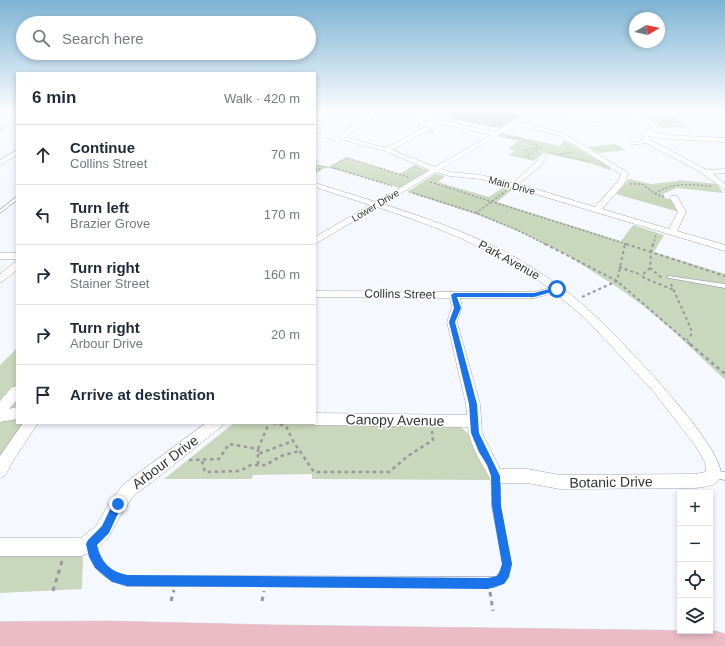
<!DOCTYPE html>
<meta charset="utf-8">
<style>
body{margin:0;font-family:Arial,sans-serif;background:#f6f6f7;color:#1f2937}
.controls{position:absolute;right:12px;bottom:12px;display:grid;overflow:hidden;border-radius:0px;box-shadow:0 2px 6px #0003}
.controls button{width:36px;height:36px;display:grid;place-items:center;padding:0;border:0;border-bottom:1px solid #e0e1e3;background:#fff;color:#1f2937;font:20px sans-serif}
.compass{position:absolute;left:629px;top:12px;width:36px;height:36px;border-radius:50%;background:#fff;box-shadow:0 2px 6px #0003;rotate:81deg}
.stop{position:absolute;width:12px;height:12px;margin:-9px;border:3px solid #1a73e8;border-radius:50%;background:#fff}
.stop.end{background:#1a73e8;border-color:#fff;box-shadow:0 1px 4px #0008}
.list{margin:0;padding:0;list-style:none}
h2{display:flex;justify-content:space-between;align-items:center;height:52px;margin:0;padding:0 16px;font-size:17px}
h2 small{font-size:13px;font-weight:400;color:#747a83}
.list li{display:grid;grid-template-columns:26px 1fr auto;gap:12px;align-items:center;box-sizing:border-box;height:60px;padding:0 16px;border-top:1px solid #e0e1e3}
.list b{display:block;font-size:15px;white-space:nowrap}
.list p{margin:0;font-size:13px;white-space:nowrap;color:#747a83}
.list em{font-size:13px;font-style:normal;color:#747a83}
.icon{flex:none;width:22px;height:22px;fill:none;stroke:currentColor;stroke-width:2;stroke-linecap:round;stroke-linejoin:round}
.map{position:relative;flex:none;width:725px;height:646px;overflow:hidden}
.search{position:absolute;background:#fff;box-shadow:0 2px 6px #0003;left:16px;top:16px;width:300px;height:44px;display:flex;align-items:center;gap:10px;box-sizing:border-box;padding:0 14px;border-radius:22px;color:#747a83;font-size:15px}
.panel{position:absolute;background:#fff;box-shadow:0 2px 6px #0003;left:16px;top:72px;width:300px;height:352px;border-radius:0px}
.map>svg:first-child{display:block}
</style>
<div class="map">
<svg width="725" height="646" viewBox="0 0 725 646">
<rect width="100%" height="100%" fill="#f5f8ff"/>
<g fill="#c9d7bc">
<path d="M665,114L673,116L689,127L662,128L652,119Z"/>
<path d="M498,132L560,146L564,140L608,166L612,171L590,163L543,153L534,161L508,155L515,151L508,149L518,141L493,135Z"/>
<path d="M615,144L626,150L598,153L588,147Z"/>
<path d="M346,157L399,174L415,165L429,171L400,188L327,167L315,174V160L319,161L316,164L328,167Z"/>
<path d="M435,174L445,176L438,182L489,197L505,186L514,188L497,202L621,241L633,225L664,235L654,252L725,274V380L672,330L646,308L620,289L565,254L522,233L481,216L407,192Z"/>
<path d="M629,179L651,184L678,181V180L717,184L723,193L677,188L663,194L665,198L672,200L679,212L616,194Z"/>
<path d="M17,348V423H23L19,436L0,465V365Z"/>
<path d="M234,423L459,426L469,434L492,480L312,479V474L253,475L252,479H164Z"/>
<path d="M75,551L83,557L82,589L0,593V555Z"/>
</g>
<path fill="#bcb8c3" d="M434,110H459L473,113L478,110H500L523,115L499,128L433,115Z"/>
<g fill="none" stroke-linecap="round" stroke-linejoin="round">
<g stroke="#a3a8b2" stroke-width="1.5">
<g id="lane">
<path d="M17,118V120L0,130V128Z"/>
<path d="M418,125H420L433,131L431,132L418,127Z"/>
<path d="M16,197H17V200L0,213V210Z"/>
<path d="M668,276L725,284V288L670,278H668Z"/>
<path d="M714,471L725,472V480L711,477L710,475L711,473Z"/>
<path d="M496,473L499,475L500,477V506L511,564L506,580L496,587L127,586C102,579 93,569 87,544L88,541L91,540L94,541C96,545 96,549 98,553C103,567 114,573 127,576L495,577L499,574L503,564L492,506V477L493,475Z"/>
</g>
</g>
<g stroke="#a3a8b2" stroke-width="1">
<g id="street">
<path d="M368,110H373L375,113L373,118L345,137L386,148L424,128H428V130L392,150L435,167L491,135L380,110H392L495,132L511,123L520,122L563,133L628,173L624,184L602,209L669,229L678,212L670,198L671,196H677L686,212L677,231L725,245V251L512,187L481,179L450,176L436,172L383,204C435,221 487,239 533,268C550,279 567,291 582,304C608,326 725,445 721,476C718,486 704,487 695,488L560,489L527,483H496L491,481C483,464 469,446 468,427L315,425L310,423H315V413L467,415L466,404L447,322L452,307L450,298L315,297V291L534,292L549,288C497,250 438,227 377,207L315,244V237L370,205L315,187V183L376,202L430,170L385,151L340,139V134L369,116V113ZM514,126H520L559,135L621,174L618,181L595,207L519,184L539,167L547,157L544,155L513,183L481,175L450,172L441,169ZM555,293L586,319L653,391L695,445L705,462L706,472L695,474L560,475L527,469H500L482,433L480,404L457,322L462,307L460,298H534Z"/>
<path d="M551,110H558L604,121L601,123L559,115Z"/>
<path d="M599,110H613L642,117L658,110H666L647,119L653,122L658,128L653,132L667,135L725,138V142L667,139L648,136L650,140L707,170L725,169V173L713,174L725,184V190L697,170L646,143L631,145V143L644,140L642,135L652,128C640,112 615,117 599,110Z"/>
<path d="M315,132L321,134L322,135L319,137L315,136Z"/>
<path d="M17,150V155L0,165V160Z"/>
<rect x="0" y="253" width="17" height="6"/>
<path d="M17,262V270L3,281L0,282V274L14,263Z"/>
<path d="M17,386V400L9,409L17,407V419L0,422V401L12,387Z"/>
<path d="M23,423H38L11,464L5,476L0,478V456Z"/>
<path d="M206,423H223L221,427L151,483L135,494L123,511L108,538L97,549L82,556H0V538H81L96,526L111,500L124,484Z"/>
</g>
</g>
<g stroke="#d6d6d7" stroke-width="1">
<path id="primary" d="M108,621L275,625L716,631L725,634V646H0V622Z"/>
</g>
<g stroke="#97999f" stroke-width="1" stroke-dasharray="1.5 1.5" stroke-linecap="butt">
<path d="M442,110C452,112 471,121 480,114"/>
<path d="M467,110L491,116"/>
<path d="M507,137L522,139L544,149"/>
<path d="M325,138L336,141"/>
<path d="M550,152L590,162"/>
<path d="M529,154L524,150L539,148"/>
<path d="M560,154L575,152"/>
<path d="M532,159L526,157L540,148"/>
<path d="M315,165L338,169"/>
<path d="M331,167L348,158L383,169"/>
<path d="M319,169L321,168"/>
</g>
<g stroke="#97999f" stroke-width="1.5" stroke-dasharray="2 2" stroke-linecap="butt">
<path d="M334,168L392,186"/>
<path d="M380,168L408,177"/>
<path d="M315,171L321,168"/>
<path d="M430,182L629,245"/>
<path d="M630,184H642L657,195L665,197"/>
<path d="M413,193L476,213L515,229L547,245"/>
<path d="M655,194C673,181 690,185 711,186"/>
<path d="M476,213L506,191"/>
<path d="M625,245V243"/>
<path d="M653,245L656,235"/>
</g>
<g stroke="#97999f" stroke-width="2" stroke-dasharray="3 3" stroke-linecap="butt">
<path d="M545,244L617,281L691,345"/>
<path d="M626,244L651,252L650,268L662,278"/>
<path d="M653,244L651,252L725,276"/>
<path d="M619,267L642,275"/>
<path d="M650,268L642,275L644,278L674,290"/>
<path d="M671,284L691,329V335L687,340"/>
<path d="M582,297L617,281L625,244"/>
</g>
<g stroke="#97999f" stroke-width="2.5" stroke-dasharray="3.5 3.5" stroke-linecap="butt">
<path d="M690,344L725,374"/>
<path d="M273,423L286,426L293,441L314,472H389L408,456L433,440L432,431"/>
<path d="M258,449L269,423"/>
<path d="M258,454V465"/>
<path d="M189,460L219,459L229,444L258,449V454L293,441"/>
<path d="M202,461L205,472L240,471L251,465H266L281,456L299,451"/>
</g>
<g stroke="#97999f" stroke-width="3" stroke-dasharray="4.5 4.5" stroke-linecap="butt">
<path d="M53,591L62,561"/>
<path d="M490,592L493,611"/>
<path d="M171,601L174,590"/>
<path d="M262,601L264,591"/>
</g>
<use href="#lane" fill="#fff" fill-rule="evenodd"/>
<use href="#street" fill="#fff" fill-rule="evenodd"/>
<use href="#primary" fill="#ebbbc6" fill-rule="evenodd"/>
</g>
<linearGradient id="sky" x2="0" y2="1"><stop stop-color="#7db3d4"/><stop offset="0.55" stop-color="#fafcff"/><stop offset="1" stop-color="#fafcff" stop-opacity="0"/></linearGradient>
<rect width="725" height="201" fill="url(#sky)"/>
<path fill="#1a73e8" d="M557,287L559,288V290L534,297H457L461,308L455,322L477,404L479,433L500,476L501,506L512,564L509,577L504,584L488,589L127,586L112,582L95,568L89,557L86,544L88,540L102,526L114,501L118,500L121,501L122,504L121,507L109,533L97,545C101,562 110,572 127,575L488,578L497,576L500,571L502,564L492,506L491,476L487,465L479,452L471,433L469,404L449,322L454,308L451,295L454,293H534Z"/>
<g text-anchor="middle" stroke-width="3" stroke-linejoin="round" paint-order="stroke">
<g font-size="10" fill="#313337" stroke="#fff">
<text transform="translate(512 185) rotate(15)" y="4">Main Drive</text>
<text transform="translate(375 205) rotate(-31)" y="4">Lower Drive</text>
</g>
<g font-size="12" fill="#313337" stroke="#fff">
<text transform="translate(509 260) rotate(29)" y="4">Park Avenue</text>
<text transform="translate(400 294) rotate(1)" y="4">Collins Street</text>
</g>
<g font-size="14" fill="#313337" stroke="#fff">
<text transform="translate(395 420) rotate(1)" y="5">Canopy Avenue</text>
<text transform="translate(165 462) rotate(-37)" y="5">Arbour Drive</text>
<text transform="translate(611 482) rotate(-1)" y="5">Botanic Drive</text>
</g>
</g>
</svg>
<div class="controls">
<button>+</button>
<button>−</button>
<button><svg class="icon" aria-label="locate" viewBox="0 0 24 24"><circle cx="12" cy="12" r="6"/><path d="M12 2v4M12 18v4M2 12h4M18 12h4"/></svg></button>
<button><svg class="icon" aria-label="layers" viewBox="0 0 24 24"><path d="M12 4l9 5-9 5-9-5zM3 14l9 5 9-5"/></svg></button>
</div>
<svg class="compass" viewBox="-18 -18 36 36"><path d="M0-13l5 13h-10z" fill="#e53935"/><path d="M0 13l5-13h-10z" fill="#747a83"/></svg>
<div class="stop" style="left:557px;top:289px"></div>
<div class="stop end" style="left:118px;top:504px"></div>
<div class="search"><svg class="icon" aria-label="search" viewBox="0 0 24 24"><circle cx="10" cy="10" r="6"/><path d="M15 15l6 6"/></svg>Search here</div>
<section class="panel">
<h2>6 min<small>Walk · 420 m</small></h2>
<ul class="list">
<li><svg class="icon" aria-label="ahead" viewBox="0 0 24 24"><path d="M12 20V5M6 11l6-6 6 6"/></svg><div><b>Continue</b><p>Collins Street</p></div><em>70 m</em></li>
<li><svg class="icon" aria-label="left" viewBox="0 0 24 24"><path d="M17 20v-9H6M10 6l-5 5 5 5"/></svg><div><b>Turn left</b><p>Brazier Grove</p></div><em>170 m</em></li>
<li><svg class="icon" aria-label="right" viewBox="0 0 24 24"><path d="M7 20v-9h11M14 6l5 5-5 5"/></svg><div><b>Turn right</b><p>Stainer Street</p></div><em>160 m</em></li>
<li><svg class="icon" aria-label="right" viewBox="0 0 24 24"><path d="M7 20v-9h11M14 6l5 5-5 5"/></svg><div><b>Turn right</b><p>Arbour Drive</p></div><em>20 m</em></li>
<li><svg class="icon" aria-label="arrive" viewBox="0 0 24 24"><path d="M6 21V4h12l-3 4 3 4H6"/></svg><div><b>Arrive at destination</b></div></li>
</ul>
</section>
</div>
